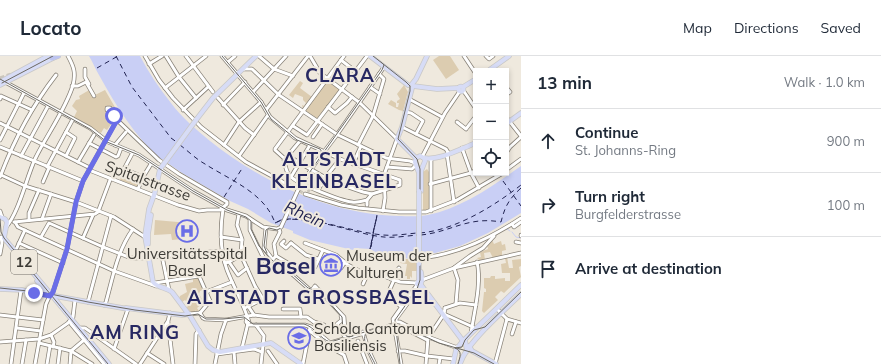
<!DOCTYPE html>
<meta charset="utf-8">
<style>
body{margin:0;font-family:Mulish,sans-serif;background:#f6f6f7;color:#1f2937}
.controls{position:absolute;right:12px;top:12px;display:grid;overflow:hidden;border-radius:0px;box-shadow:0 2px 6px #0003}
.controls button{width:36px;height:36px;display:grid;place-items:center;padding:0;border:0;border-bottom:1px solid #e0e1e3;background:#fff;color:#1f2937;font:20px sans-serif}
.stop{position:absolute;width:12px;height:12px;margin:-9px;border:3px solid #6a6de7;border-radius:50%;background:#fff}
.stop.end{background:#6a6de7;border-color:#fff;box-shadow:0 1px 4px #0008}
.list{margin:0;padding:0;list-style:none}
h2{display:flex;justify-content:space-between;align-items:center;height:52px;margin:0;padding:0 16px;font-size:17px}
h2 small{font-size:13px;font-weight:400;color:#747a83}
.list li{display:grid;grid-template-columns:26px 1fr auto;gap:12px;align-items:center;box-sizing:border-box;height:64px;padding:0 16px;border-top:1px solid #e0e1e3}
.list b{display:block;font-size:15px;white-space:nowrap}
.list p{margin:0;font-size:13px;white-space:nowrap;color:#747a83}
.list em{font-size:13px;font-style:normal;color:#747a83}
.icon{flex:none;width:22px;height:22px;fill:none;stroke:currentColor;stroke-width:2;stroke-linecap:round;stroke-linejoin:round}
.map{position:relative;flex:none;width:521px;height:308px;overflow:hidden}
header{display:flex;align-items:center;gap:24px;box-sizing:border-box;height:56px;padding:0 20px;background:#fff;border-bottom:1px solid #e0e1e3}
header strong{font-size:19px}
nav{display:flex;gap:22px;margin-inline-start:auto;font-size:14px}
main{display:flex}
aside{flex:1;background:#fff}
.map>svg:first-child{display:block}
</style>
<header>
<strong>Locato</strong>
<nav><a>Map</a><a>Directions</a><a>Saved</a></nav>
</header>
<main>
<div class="map">
<svg width="521" height="308" viewBox="0 0 521 308">
<rect width="100%" height="100%" fill="#efe9de"/>
<g fill="#dcccb0">
<path d="M439,0H450L459,14L446,23L433,4Z"/>
<path d="M300,25L303,27L300,32L312,41L303,53L302,49L304,50L306,47L303,44V41L295,38L293,42L289,39Z"/>
<path d="M327,25L340,34L317,63L305,55Z"/>
<path d="M404,29L408,36L407,39L403,55L399,54L388,48L391,44L396,47V51H398L399,47H397V45L400,43L397,38Z"/>
<path d="M91,33L95,39L105,34L116,53H115L120,60L114,64L107,74L104,72L101,77L74,61L77,55L72,50L76,44L80,43L79,40Z"/>
<path d="M427,113L429,116V153L428,154H423V116Z"/>
<path d="M123,115L141,121L137,130H135L120,124Z"/>
<path d="M155,164L189,167V172H186L184,177L186,181H182V183L172,184L171,178L154,179Z"/>
<path d="M492,184L494,188L501,185L502,189L505,188L506,194L502,195V200L493,202L490,196L484,197L485,204H479L477,202L481,201L480,196L488,193L487,189Z"/>
<path d="M507,201L509,212H513L512,204L521,203V210L519,211L521,221L504,237L501,235L495,241L498,244L484,257L482,255L484,236H486V233L484,232V222H490L491,220H495V223L505,222V225H510V217H502L501,208L506,207L505,202Z"/>
<path d="M402,203H417L418,215H412V222L410,220V223H407V220H405L407,208L400,207Z"/>
<path d="M199,222L203,234L200,235L199,238L202,243L200,246L203,247L197,252L199,255L205,249L200,255L196,256L195,254V256H190L186,252L189,249L185,244L182,246L179,243L180,240L187,236L185,228L193,226V223Z"/>
</g>
<path fill="#c9cff5" d="M89,0H140C149,17 159,32 171,47C181,61 197,74 210,85C263,127 329,158 398,160C407,160 419,161 428,159C462,152 493,130 521,110V157L488,177L460,190L435,197L416,199L411,203L381,199L370,193L354,192L353,194L310,184L293,177V175L271,167L248,153L230,145L182,117L162,103H160C135,80 116,50 99,19C95,13 93,6 89,0Z"/>
<g fill="none" stroke-linecap="round" stroke-linejoin="round">
<g stroke="#c9cff5" stroke-width="1">
<path d="M181,172L184,175"/>
<path d="M507,173L510,175"/>
<path d="M512,176L516,181L521,182"/>
</g>
<g stroke="#212351" stroke-width="1" stroke-dasharray="5 4" stroke-linecap="butt">
<path d="M116,0L132,31L171,82L178,87"/>
<path d="M97,12L118,0"/>
<path d="M180,89C188,95 196,103 205,108C230,124 265,137 275,167"/>
<path d="M503,125L521,150"/>
<path d="M224,141L243,111"/>
<path d="M286,163C320,162 351,176 383,179C394,180 406,178 417,177"/>
<path d="M277,166L283,163"/>
<path d="M275,167C299,154 356,179 384,181C394,182 407,180 417,179"/>
<path d="M373,177L377,160L373,177"/>
<path d="M420,177C456,174 494,150 521,129"/>
<path d="M421,179C451,176 468,160 501,166C505,150 509,143 521,132"/>
<path d="M373,180L370,193L377,159"/>
<path d="M371,191L373,180"/>
</g>
<g stroke="#cbc6bc" stroke-width="3" stroke-dasharray="3 1.5" stroke-linecap="butt">
<path d="M292,131L305,138"/>
<path d="M308,136L310,132"/>
</g>
<path stroke="#cbc6bc" stroke-width="5" stroke-dasharray="5 2.5" stroke-linecap="butt" d="M0,23L11,19"/>
<g stroke="#888278" stroke-width="4.5">
<g id="minor">
<path d="M145,0L159,24L173,42L201,71L246,106L292,131"/>
<path d="M166,0L179,21L196,42"/>
<path d="M186,0L213,36"/>
<path d="M222,0L261,46L270,61L295,82L340,103L400,124V129L372,138L367,144V149"/>
<path d="M259,0L274,13L293,20"/>
<path d="M310,0L320,17L360,47L397,83L384,119L385,142L383,155"/>
<path d="M464,0L476,18"/>
<path d="M486,0L489,3L493,0"/>
<path d="M341,4L355,15"/>
<path d="M228,6L235,0"/>
<path d="M149,8L162,0"/>
<path d="M85,13V21L89,28"/>
<path d="M243,13H252L279,39L338,79L386,102L410,105L415,107"/>
<path d="M5,26L90,72L108,86L139,99L193,135L227,154L246,160L263,171L277,173L281,171"/>
<path d="M72,30H78L86,26L94,40"/>
<path d="M370,31L380,38"/>
<path d="M506,31L510,36L506,39"/>
<path d="M165,32L206,0"/>
<path d="M463,34L476,53"/>
<path d="M253,36L286,0"/>
<path d="M218,42L245,72L254,79"/>
<path d="M0,43L1,40L32,54"/>
<path d="M409,43L442,61"/>
<path d="M223,49L245,26"/>
<path d="M328,51L335,57L347,47L352,41"/>
<path d="M183,54L208,31"/>
<path d="M266,54L308,0"/>
<path d="M405,56L411,57L423,65L416,78"/>
<path d="M506,61L521,80"/>
<path d="M457,66L466,73L476,60"/>
<path d="M0,67L90,112"/>
<path d="M293,70L307,79L367,0"/>
<path d="M402,71L446,93L449,98"/>
<path d="M313,81L322,68"/>
<path d="M0,84L24,37"/>
<path d="M300,85L284,104C285,109 286,115 289,119C295,127 341,145 352,146C357,147 363,145 367,144"/>
<path d="M89,87L116,101L118,100L121,92"/>
<path d="M115,89L126,76"/>
<path d="M224,89L239,66L261,46"/>
<path d="M358,89L373,60L384,23L379,18"/>
<path d="M0,91L83,125"/>
<path d="M462,92L471,117L479,132"/>
<path d="M133,96L124,113L143,121"/>
<path d="M506,97L510,91L521,81"/>
<path d="M447,98L454,146"/>
<path d="M21,100L48,50"/>
<path d="M66,100L75,82L66,76"/>
<path d="M239,100L268,59"/>
<path d="M288,100L331,125L363,136L372,138"/>
<path d="M422,101L445,57L460,35"/>
<path d="M285,103L275,94V93L344,0"/>
<path d="M431,103V155"/>
<path d="M78,106L94,79"/>
<path d="M353,108L361,90"/>
<path d="M47,111L73,63"/>
<path d="M387,111L412,113L416,109"/>
<path d="M89,114L178,149L199,155L207,154H220L227,148V146L179,118L159,104L114,61L111,56L107,54V52H110L117,64"/>
<path d="M506,114L521,103"/>
<path d="M1,119L25,130L76,146L114,161L145,181"/>
<path d="M0,121C14,84 32,50 56,19"/>
<path d="M291,121L310,89"/>
<path d="M43,126L49,112"/>
<path d="M430,128L471,117L476,114"/>
<path d="M138,133L143,121L151,108"/>
<path d="M298,134L314,109L336,80L384,11"/>
<path d="M318,134L325,122L340,103"/>
<path d="M305,138L341,149L358,152L399,156H426L457,144L503,117"/>
<path d="M223,153C220,173 220,195 227,214C234,232 244,248 249,266"/>
<path d="M0,155L2,161"/>
<path d="M239,158L237,169L242,183L241,199L255,230L263,243L245,252"/>
<path d="M42,163L51,138"/>
<path d="M250,163V174L266,207L271,205L276,200"/>
<path d="M29,164V157L39,134"/>
<path d="M14,166L95,158L98,156L110,124"/>
<path d="M15,166L18,171L114,215L156,230"/>
<path d="M512,168L514,171L521,166"/>
<path d="M6,171C19,156 26,123 35,103C46,80 66,53 73,29C76,17 74,11 68,0"/>
<path d="M266,172L264,192L273,204"/>
<path d="M521,180V179"/>
<path d="M41,181L49,167L103,191L131,202H148"/>
<path d="M221,181L242,184"/>
<path d="M83,182L93,159"/>
<path d="M284,185L281,188L286,192L291,187"/>
<path d="M516,186L521,187"/>
<path d="M19,187L63,207"/>
<path d="M291,187L306,199L318,203"/>
<path d="M305,187L336,199L348,209L367,219"/>
<path d="M15,196L25,174"/>
<path d="M0,198L2,187L1,181"/>
<path d="M162,200L169,234"/>
<path d="M276,200L296,212L292,218L309,233L320,235"/>
<path d="M276,200L274,188L280,176L279,173"/>
<path d="M151,201L222,195"/>
<path d="M422,202C459,198 491,182 521,162"/>
<path d="M229,206L241,199"/>
<path d="M225,207L229,206L238,219L247,212"/>
<path d="M315,211L323,194"/>
<path d="M455,211L470,200L483,192L494,180"/>
<path d="M341,212L345,206"/>
<path d="M454,212L458,224L456,247"/>
<path d="M367,219L375,217L400,226L417,227"/>
<path d="M391,223L399,212"/>
<path d="M394,224L390,233L395,246L402,251"/>
<path d="M422,224L454,212L521,197"/>
<path d="M155,227L199,220L210,245L200,257"/>
<path d="M363,228L367,219"/>
<path d="M312,234L315,230L344,261L345,275L348,279H352"/>
<path d="M206,236L232,226"/>
<path d="M88,246L111,160"/>
<path d="M104,249L106,246C113,221 117,195 133,173"/>
<path d="M248,250L254,259"/>
<path d="M445,252L460,247L476,249"/>
<path d="M283,253H300L301,261"/>
<path d="M497,253L507,263L521,267"/>
<path d="M200,257L203,262L205,263L226,264L254,259L269,261H307L314,266"/>
<path d="M189,258L200,257"/>
<path d="M444,258L473,271"/>
<path d="M0,259L43,264"/>
<path d="M247,260L246,266L249,269H305L311,271L330,287L364,277"/>
<path d="M341,260L342,264L337,268L345,281L347,283"/>
<path d="M70,265L71,268L104,308"/>
<path d="M168,266L173,308"/>
<path d="M314,266L324,269"/>
<path d="M396,266H400L428,281L455,291H458"/>
<path d="M256,269L264,280L261,308"/>
<path d="M396,269V263L407,248"/>
<path d="M17,272L41,275"/>
<path d="M79,272H85L136,308"/>
<path d="M309,274L328,290L344,299L347,308"/>
<path d="M363,276L368,293L375,308"/>
<path d="M471,277C474,257 482,226 477,206"/>
<path d="M362,278L396,268L427,284"/>
<path d="M512,278L516,266"/>
<path d="M51,279L54,286L53,291"/>
<path d="M358,285L367,308"/>
<path d="M0,286L39,283L51,279L68,267L73,261L75,244"/>
<path d="M39,287L71,295L92,308"/>
<path d="M242,292L248,267"/>
<path d="M114,293L128,253"/>
<path d="M268,295L277,308"/>
<path d="M398,295H405L427,300L454,303"/>
<path d="M234,296L235,308"/>
<path d="M147,297L164,308"/>
<path d="M217,298L254,293L262,296"/>
<path d="M11,308L21,234"/>
<path d="M22,308L26,284"/>
<path d="M35,308L46,248L51,237L53,236L67,193L76,146L83,125L117,64"/>
<path d="M47,308L50,290"/>
<path d="M58,308L60,292"/>
<path d="M70,308L71,295L84,284"/>
<path d="M140,308L168,265L170,257"/>
<path d="M195,308L196,278L199,274"/>
<path d="M215,308L221,278L226,264"/>
<path d="M303,308L310,272"/>
<path d="M401,308L393,263L417,229"/>
<path d="M426,308L428,282L444,258L445,252"/>
<path d="M439,308L440,302"/>
<path d="M495,308L507,263"/>
</g>
</g>
<g stroke="#c9c8c7" stroke-width="5.5">
<g id="major">
<path d="M370,0L408,29"/>
<path d="M488,15L509,0"/>
<path d="M0,26L48,0"/>
<path d="M412,28L416,23L427,0"/>
<path d="M0,29L55,1"/>
<path d="M413,30L437,33L458,32"/>
<circle cx="461" cy="33" r="2.5"/>
<path d="M463,31L476,23"/>
<path d="M412,32L402,71L397,83L416,102"/>
<path d="M196,64L213,42L256,0"/>
<path d="M506,68L521,57"/>
<path d="M424,102C439,105 462,92 476,87"/>
<path d="M419,135V117L415,106L416,102L420,100L424,102L425,105L421,115V135"/>
<path d="M154,139L149,153L145,180L153,226C157,232 166,231 172,236L190,260L208,290L213,294L220,296L271,287L301,308"/>
<path d="M154,140L160,113L163,109"/>
<path d="M0,161L5,163L7,166L4,182L109,308"/>
<path d="M148,188V178L151,159"/>
<path d="M419,208V224L417,228L422,232"/>
<path d="M37,225L49,239"/>
<path d="M421,229L463,285"/>
<path d="M420,230L422,224L421,216"/>
<path d="M0,233L22,234"/>
<path d="M21,234L128,253"/>
<path d="M126,252L182,259L189,258"/>
<path d="M465,284L467,295"/>
<path d="M469,290L472,295L496,308"/>
<path d="M453,308L456,294L462,286L521,229"/>
<path d="M460,308C466,287 504,255 521,238"/>
</g>
</g>
<g stroke="#c9c8c7" stroke-width="6">
<path id="highway" d="M52,2L58,0"/>
</g>
<use href="#minor" stroke="#fff" stroke-width="3"/>
<use href="#major" stroke="#d7dcf6" stroke-width="4"/>
<use href="#highway" stroke="#bdc4f0" stroke-width="5"/>
<g stroke="#6c6962" stroke-width="1">
<path d="M222,0L261,46L271,63L297,84L320,93L322,96L320,100"/>
<path d="M373,0L406,26L410,30V35L398,83L417,103L420,113V224L417,233L395,264L400,308"/>
<path d="M0,23L90,73L107,86L139,99L193,135L227,154L246,161L251,165V173L259,190L273,205L290,216L308,232L320,236L342,261L343,275L345,279L349,281L353,280"/>
<path d="M2,27L53,0"/>
<path d="M0,163L1,176L4,182L108,308"/>
<path d="M267,197L264,190L266,174L269,172L277,174L281,172L302,127L382,14L384,9L381,6"/>
<path d="M0,232L46,237L88,246L135,254L185,260L198,258L206,263H223L244,261L253,268H304C315,271 320,283 330,286L396,267L439,287L474,297L494,308"/>
<path d="M369,275L366,277C361,286 371,299 375,308"/>
<path d="M455,292L462,291L465,284L474,274L485,271L521,236"/>
<path d="M455,292C463,295 460,301 458,308"/>
</g>
<g stroke="#888278" stroke-width="4.5" stroke-linecap="butt">
<path id="minor-bridge" d="M281,171L298,134"/>
</g>
<g stroke="#c9c8c7" stroke-width="5.5" stroke-linecap="butt">
<g id="major-bridge">
<path d="M163,109L196,64"/>
<path d="M419,208V135"/>
</g>
</g>
<use href="#minor-bridge" stroke="#fff" stroke-width="3"/>
<use href="#major-bridge" stroke="#d7dcf6" stroke-width="4"/>
</g>
<g fill="none" stroke-linecap="round" stroke-linejoin="round">
<path stroke="#6a6de7" stroke-width="5" d="M34,237L50,240L53,236L67,193L76,146L83,125L117,64L114,60"/>
</g>
<defs>
<g id="hospital-ring" transform="scale(1.15)"><circle r="9.5" fill="#efe9de" stroke="#6a6de7" stroke-width="1.5"/><path d="M-5-5h3v3.5h4V-5h3V5h-3V1.5h-4V5h-3Z" fill="#6a6de7"/></g>
<g id="museum-ring" transform="scale(1.15)"><circle r="9.5" fill="#efe9de" stroke="#6a6de7" stroke-width="1.5"/><path d="M0-6L6-3V-2H-6V-3ZM-5-1h2V3h-2ZM-1-1h2V3h-2ZM3-1h2V3H3ZM-6 4H6V6H-6Z" fill="#6a6de7"/></g>
<g id="university-ring" transform="scale(1.15)"><circle r="9.5" fill="#efe9de" stroke="#6a6de7" stroke-width="1.5"/><path d="M0-5L7-2L0 1L-7-2ZM-4 1L0 2.5L4 1V4Q0 6-4 4Z" fill="#6a6de7"/></g>
</defs>
<g fill-rule="evenodd">
<use href="#hospital-ring" x="187" y="175"/>
<use href="#museum-ring" x="331" y="209"/>
<use href="#university-ring" x="299" y="282"/>
</g>
<g text-anchor="middle" stroke-width="4" stroke-linejoin="round" paint-order="stroke">
<rect fill="#efe9de" stroke="#726f68" stroke-width="1" x="11" y="194" width="26" height="24" rx="3"/>
<g font-size="14" font-weight="bold" fill="#3d3b36">
<text x="24" y="211">12</text>
</g>
<g font-size="15" fill="#3d3b36" stroke="#efe9de">
<text transform="translate(148 125) rotate(20)" y="5">Spitalstrasse</text>
</g>
<g font-size="15" fill="#3d3b36" stroke="#efe9de" text-anchor="start">
<text x="187" y="203" text-anchor="middle">Universitätsspital<tspan x="187" dy="17">Basel</tspan></text>
<text x="346" y="205">Museum der<tspan x="346" dy="17">Kulturen</tspan></text>
<text x="314" y="278">Schola Cantorum<tspan x="314" dy="17">Basiliensis</tspan></text>
</g>
<g font-size="16" font-style="italic" fill="#212351" stroke="#efe9de">
<text transform="translate(305 158) rotate(24)" y="6">Rhein</text>
</g>
<g font-size="19" font-weight="bold" letter-spacing="1" fill="#272862" stroke="#efe9de">
<text x="340" y="26">CLARA</text>
<text x="334" y="110">ALTSTADT<tspan x="334" dy="22">KLEINBASEL</tspan></text>
<text x="311" y="248">ALTSTADT GROSSBASEL</text>
<text x="135" y="283">AM RING</text>
</g>
<g font-size="23" font-weight="bold" fill="#272862" stroke="#efe9de">
<text x="286" y="218">Basel</text>
</g>
</g>
</svg>
<div class="controls">
<button>+</button>
<button>−</button>
<button><svg class="icon" aria-label="locate" viewBox="0 0 24 24"><circle cx="12" cy="12" r="6"/><path d="M12 2v4M12 18v4M2 12h4M18 12h4"/></svg></button>
</div>
<div class="stop" style="left:114px;top:60px"></div>
<div class="stop end" style="left:34px;top:237px"></div>
</div>
<aside>
<h2>13 min<small>Walk · 1.0 km</small></h2>
<ul class="list">
<li><svg class="icon" aria-label="ahead" viewBox="0 0 24 24"><path d="M12 20V5M6 11l6-6 6 6"/></svg><div><b>Continue</b><p>St. Johanns-Ring</p></div><em>900 m</em></li>
<li><svg class="icon" aria-label="right" viewBox="0 0 24 24"><path d="M7 20v-9h11M14 6l5 5-5 5"/></svg><div><b>Turn right</b><p>Burgfelderstrasse</p></div><em>100 m</em></li>
<li><svg class="icon" aria-label="arrive" viewBox="0 0 24 24"><path d="M6 21V4h12l-3 4 3 4H6"/></svg><div><b>Arrive at destination</b></div></li>
</ul>
</aside>
</main>
